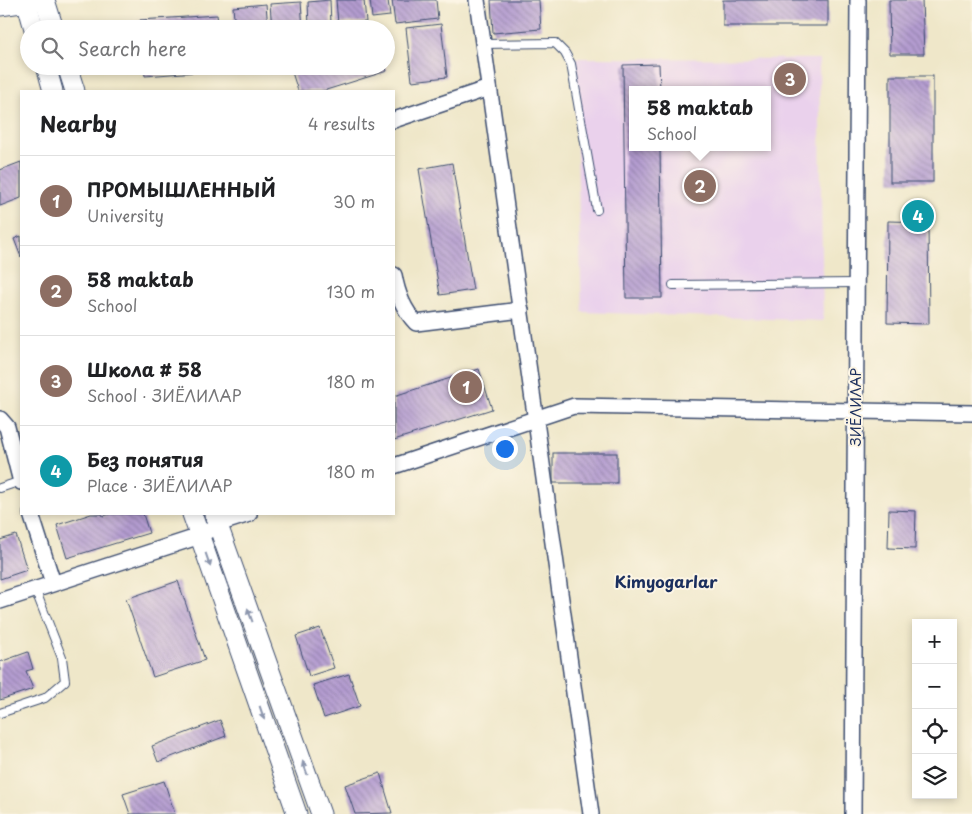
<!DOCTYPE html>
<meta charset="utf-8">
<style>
body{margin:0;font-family:"Playpen Sans",sans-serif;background:#f2f2f2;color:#202124}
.controls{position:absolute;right:15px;bottom:15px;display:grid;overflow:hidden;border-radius:0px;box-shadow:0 2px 8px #0003}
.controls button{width:45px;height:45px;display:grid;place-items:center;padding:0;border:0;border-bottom:1px solid #e0e0e0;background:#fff;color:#202124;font:25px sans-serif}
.you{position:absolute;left:504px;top:448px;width:18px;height:18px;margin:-12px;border:4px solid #fff;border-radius:50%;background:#1a73e8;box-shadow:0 0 0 8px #1a73e833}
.badge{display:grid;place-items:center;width:32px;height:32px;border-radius:50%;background:#0b8043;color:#fff;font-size:16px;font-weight:700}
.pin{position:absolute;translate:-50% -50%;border:2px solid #fff;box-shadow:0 1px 5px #0006}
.popup{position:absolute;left:629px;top:86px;width:142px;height:65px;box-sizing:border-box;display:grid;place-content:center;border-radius:0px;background:#fff;filter:drop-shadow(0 1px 4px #0005);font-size:16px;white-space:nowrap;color:#757577}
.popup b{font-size:19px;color:#202124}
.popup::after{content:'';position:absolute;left:50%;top:100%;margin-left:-10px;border:10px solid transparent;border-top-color:#fff}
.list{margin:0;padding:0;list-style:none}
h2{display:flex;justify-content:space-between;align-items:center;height:65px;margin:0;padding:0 20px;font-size:21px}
h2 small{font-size:16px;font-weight:400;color:#757577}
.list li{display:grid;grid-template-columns:32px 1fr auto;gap:15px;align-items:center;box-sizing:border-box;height:90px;padding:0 20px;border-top:1px solid #e0e0e0}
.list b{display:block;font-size:19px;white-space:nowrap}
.list p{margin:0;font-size:16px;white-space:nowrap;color:#757577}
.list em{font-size:16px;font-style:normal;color:#757577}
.icon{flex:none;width:28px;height:28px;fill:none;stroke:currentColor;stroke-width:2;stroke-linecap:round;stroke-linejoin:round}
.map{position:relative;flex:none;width:972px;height:814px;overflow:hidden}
.search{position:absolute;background:#fff;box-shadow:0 2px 8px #0003;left:20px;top:20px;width:375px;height:55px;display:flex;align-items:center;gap:12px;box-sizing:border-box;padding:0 18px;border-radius:28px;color:#757577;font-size:19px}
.panel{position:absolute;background:#fff;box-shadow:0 2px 8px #0003;left:20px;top:90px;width:375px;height:425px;border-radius:0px}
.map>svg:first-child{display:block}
</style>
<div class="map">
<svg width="972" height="814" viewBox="0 0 972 814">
<defs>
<pattern id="building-back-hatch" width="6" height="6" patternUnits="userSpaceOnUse" patternTransform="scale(1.25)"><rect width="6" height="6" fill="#b49cd0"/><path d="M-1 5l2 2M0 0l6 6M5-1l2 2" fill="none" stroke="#9280ac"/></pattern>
</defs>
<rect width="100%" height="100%" fill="#fcf5e5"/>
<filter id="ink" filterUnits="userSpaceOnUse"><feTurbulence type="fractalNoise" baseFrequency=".02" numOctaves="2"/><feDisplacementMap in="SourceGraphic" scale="10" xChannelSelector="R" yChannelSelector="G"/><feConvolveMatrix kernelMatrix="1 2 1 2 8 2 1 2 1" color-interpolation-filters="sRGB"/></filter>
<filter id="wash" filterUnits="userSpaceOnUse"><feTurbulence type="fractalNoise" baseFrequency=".0096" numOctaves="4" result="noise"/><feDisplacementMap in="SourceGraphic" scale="20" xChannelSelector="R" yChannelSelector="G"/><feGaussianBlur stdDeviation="1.12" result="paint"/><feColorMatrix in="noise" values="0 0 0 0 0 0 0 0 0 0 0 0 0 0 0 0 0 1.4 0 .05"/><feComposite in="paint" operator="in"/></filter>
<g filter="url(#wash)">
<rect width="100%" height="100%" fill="#efe7c9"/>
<path fill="#ead1ec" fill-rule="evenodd" d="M574,58L819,59L823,321L582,312ZM632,90H768V147H632Z"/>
<g id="blocks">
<g fill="url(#building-back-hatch)">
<path d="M330,0L331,24L309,26L308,2Z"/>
<path d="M336,0H364L366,22L338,23Z"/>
<path d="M370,0H388L390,16L372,18Z"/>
<path d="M392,0H436L438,19L395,24Z"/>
<path d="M491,0H539L541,29L493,33Z"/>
<rect x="723" y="0" width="105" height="26"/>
<path d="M889,0H922L924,54H890Z"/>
<path d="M301,2L303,29H272L270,4Z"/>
<path d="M266,4L268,29H235L233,7Z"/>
<path d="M217,15L219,29H141L140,20Z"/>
<path d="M441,24L447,77L412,81L406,28Z"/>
<path d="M659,64L660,90H632V147H660L662,298H626L623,65Z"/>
<path d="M144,66H222V70L145,76Z"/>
<path d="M290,66H385L387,71L323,91H298Z"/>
<rect x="890" y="76" width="43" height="106"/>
<path d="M21,162V198L0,206V170Z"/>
<path d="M452,163L473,290L440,295L419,169Z"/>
<path d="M888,221L928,222L929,324L887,323Z"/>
<path d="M21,236V257L14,239Z"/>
<path d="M479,369L492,409L394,440V396Z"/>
<rect x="553" y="453" width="64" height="30"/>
<path d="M889,510L916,511L915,549L888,548Z"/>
<path d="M91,514H102L103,516L111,514H143L149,533L67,558L57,525Z"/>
<path d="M16,535L27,570L0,579V540Z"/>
<path d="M178,581L205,660L153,677L126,599Z"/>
<path d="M320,628L334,668L309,676L296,636Z"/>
<path d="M28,652L33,669L26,671L33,689L0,700V662Z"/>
<path d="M349,674L360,706L324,718L313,685Z"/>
<path d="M220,720L226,736L158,762L152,746Z"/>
<path d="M380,773L392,813L355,814L345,785Z"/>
<path d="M164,781L175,814H130L123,794Z"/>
</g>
</g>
</g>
<g filter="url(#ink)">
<use href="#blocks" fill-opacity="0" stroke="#3b4b6e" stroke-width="1"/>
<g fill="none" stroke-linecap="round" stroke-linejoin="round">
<g stroke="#3b4b6e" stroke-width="10">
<g id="service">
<path d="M483,44L555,43L565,53L571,64L597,210"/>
<path d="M673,285L856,283"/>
<path d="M0,488L21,481"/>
<path d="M0,713L45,698L65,681L62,658L35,589"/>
</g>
</g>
<g stroke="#3b4b6e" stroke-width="18">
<g id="minor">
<path d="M477,0L591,814"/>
<path d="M394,120L489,88"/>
<path d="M394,275C397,293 403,309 416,323L521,310"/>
<path d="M0,419L7,427L21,482"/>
<path d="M394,466L574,406L972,413"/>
<path d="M31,514L53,583"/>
<path d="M0,601L200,536L218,524L249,514"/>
<path d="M853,814L858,0"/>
</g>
</g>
<g stroke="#3b4b6e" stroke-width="21">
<g id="tertiary">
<path d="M26,0L34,29"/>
<path d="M45,0L54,29"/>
<path d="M0,6L42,0"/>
<path d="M46,66L53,91"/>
<path d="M67,66L75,91"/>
<path d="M192,514L297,814"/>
<path d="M214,514L321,814"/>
</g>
</g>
<use href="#service" stroke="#fff" stroke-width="8"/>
<use href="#minor" stroke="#fff" stroke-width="15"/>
<use href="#tertiary" stroke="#fff" stroke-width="19"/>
</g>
<defs><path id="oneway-solid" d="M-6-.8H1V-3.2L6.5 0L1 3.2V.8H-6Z" transform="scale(1.25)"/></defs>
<g fill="#8d97ae">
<use href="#oneway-solid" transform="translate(208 560) rotate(71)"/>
<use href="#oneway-solid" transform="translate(250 615) rotate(-110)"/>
<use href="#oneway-solid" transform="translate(262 713) rotate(71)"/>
<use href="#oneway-solid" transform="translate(305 768) rotate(-110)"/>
</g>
</g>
<g text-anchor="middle" stroke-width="4" stroke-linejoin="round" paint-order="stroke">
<g font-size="14" fill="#1b2f5e" stroke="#fcf5e5">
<text transform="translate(856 407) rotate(-90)" y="5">ЗИЁЛИЛАР</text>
</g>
<g font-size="16" font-weight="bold" fill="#1b2f5e" stroke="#fcf5e5">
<text x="666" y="588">Kimyogarlar</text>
</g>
</g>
</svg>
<div class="controls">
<button>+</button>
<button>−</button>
<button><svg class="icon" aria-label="locate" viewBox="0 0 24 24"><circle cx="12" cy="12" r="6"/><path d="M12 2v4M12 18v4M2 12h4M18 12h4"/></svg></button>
<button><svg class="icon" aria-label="layers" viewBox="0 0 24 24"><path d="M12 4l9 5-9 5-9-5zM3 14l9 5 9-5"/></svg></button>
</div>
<div class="you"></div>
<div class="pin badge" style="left:466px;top:387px;background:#8d6e63">1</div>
<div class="pin badge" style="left:700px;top:186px;background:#8d6e63">2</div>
<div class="popup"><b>58 maktab</b>School</div>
<div class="pin badge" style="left:790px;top:79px;background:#8d6e63">3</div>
<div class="pin badge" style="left:918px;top:216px;background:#0f9aa8">4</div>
<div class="search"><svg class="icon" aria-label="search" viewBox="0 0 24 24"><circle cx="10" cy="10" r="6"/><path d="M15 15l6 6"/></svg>Search here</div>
<section class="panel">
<h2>Nearby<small>4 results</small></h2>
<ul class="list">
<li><span class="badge" style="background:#8d6e63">1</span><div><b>ПРОМЫШЛЕННЫЙ</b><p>University</p></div><em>30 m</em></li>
<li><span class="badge" style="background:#8d6e63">2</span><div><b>58 maktab</b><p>School</p></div><em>130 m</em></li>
<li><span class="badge" style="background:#8d6e63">3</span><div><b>Школа # 58</b><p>School · ЗИЁЛИЛАР</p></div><em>180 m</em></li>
<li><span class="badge" style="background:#0f9aa8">4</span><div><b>Без понятия</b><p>Place · ЗИЁЛИЛАР</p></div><em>180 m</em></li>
</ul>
</section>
</div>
